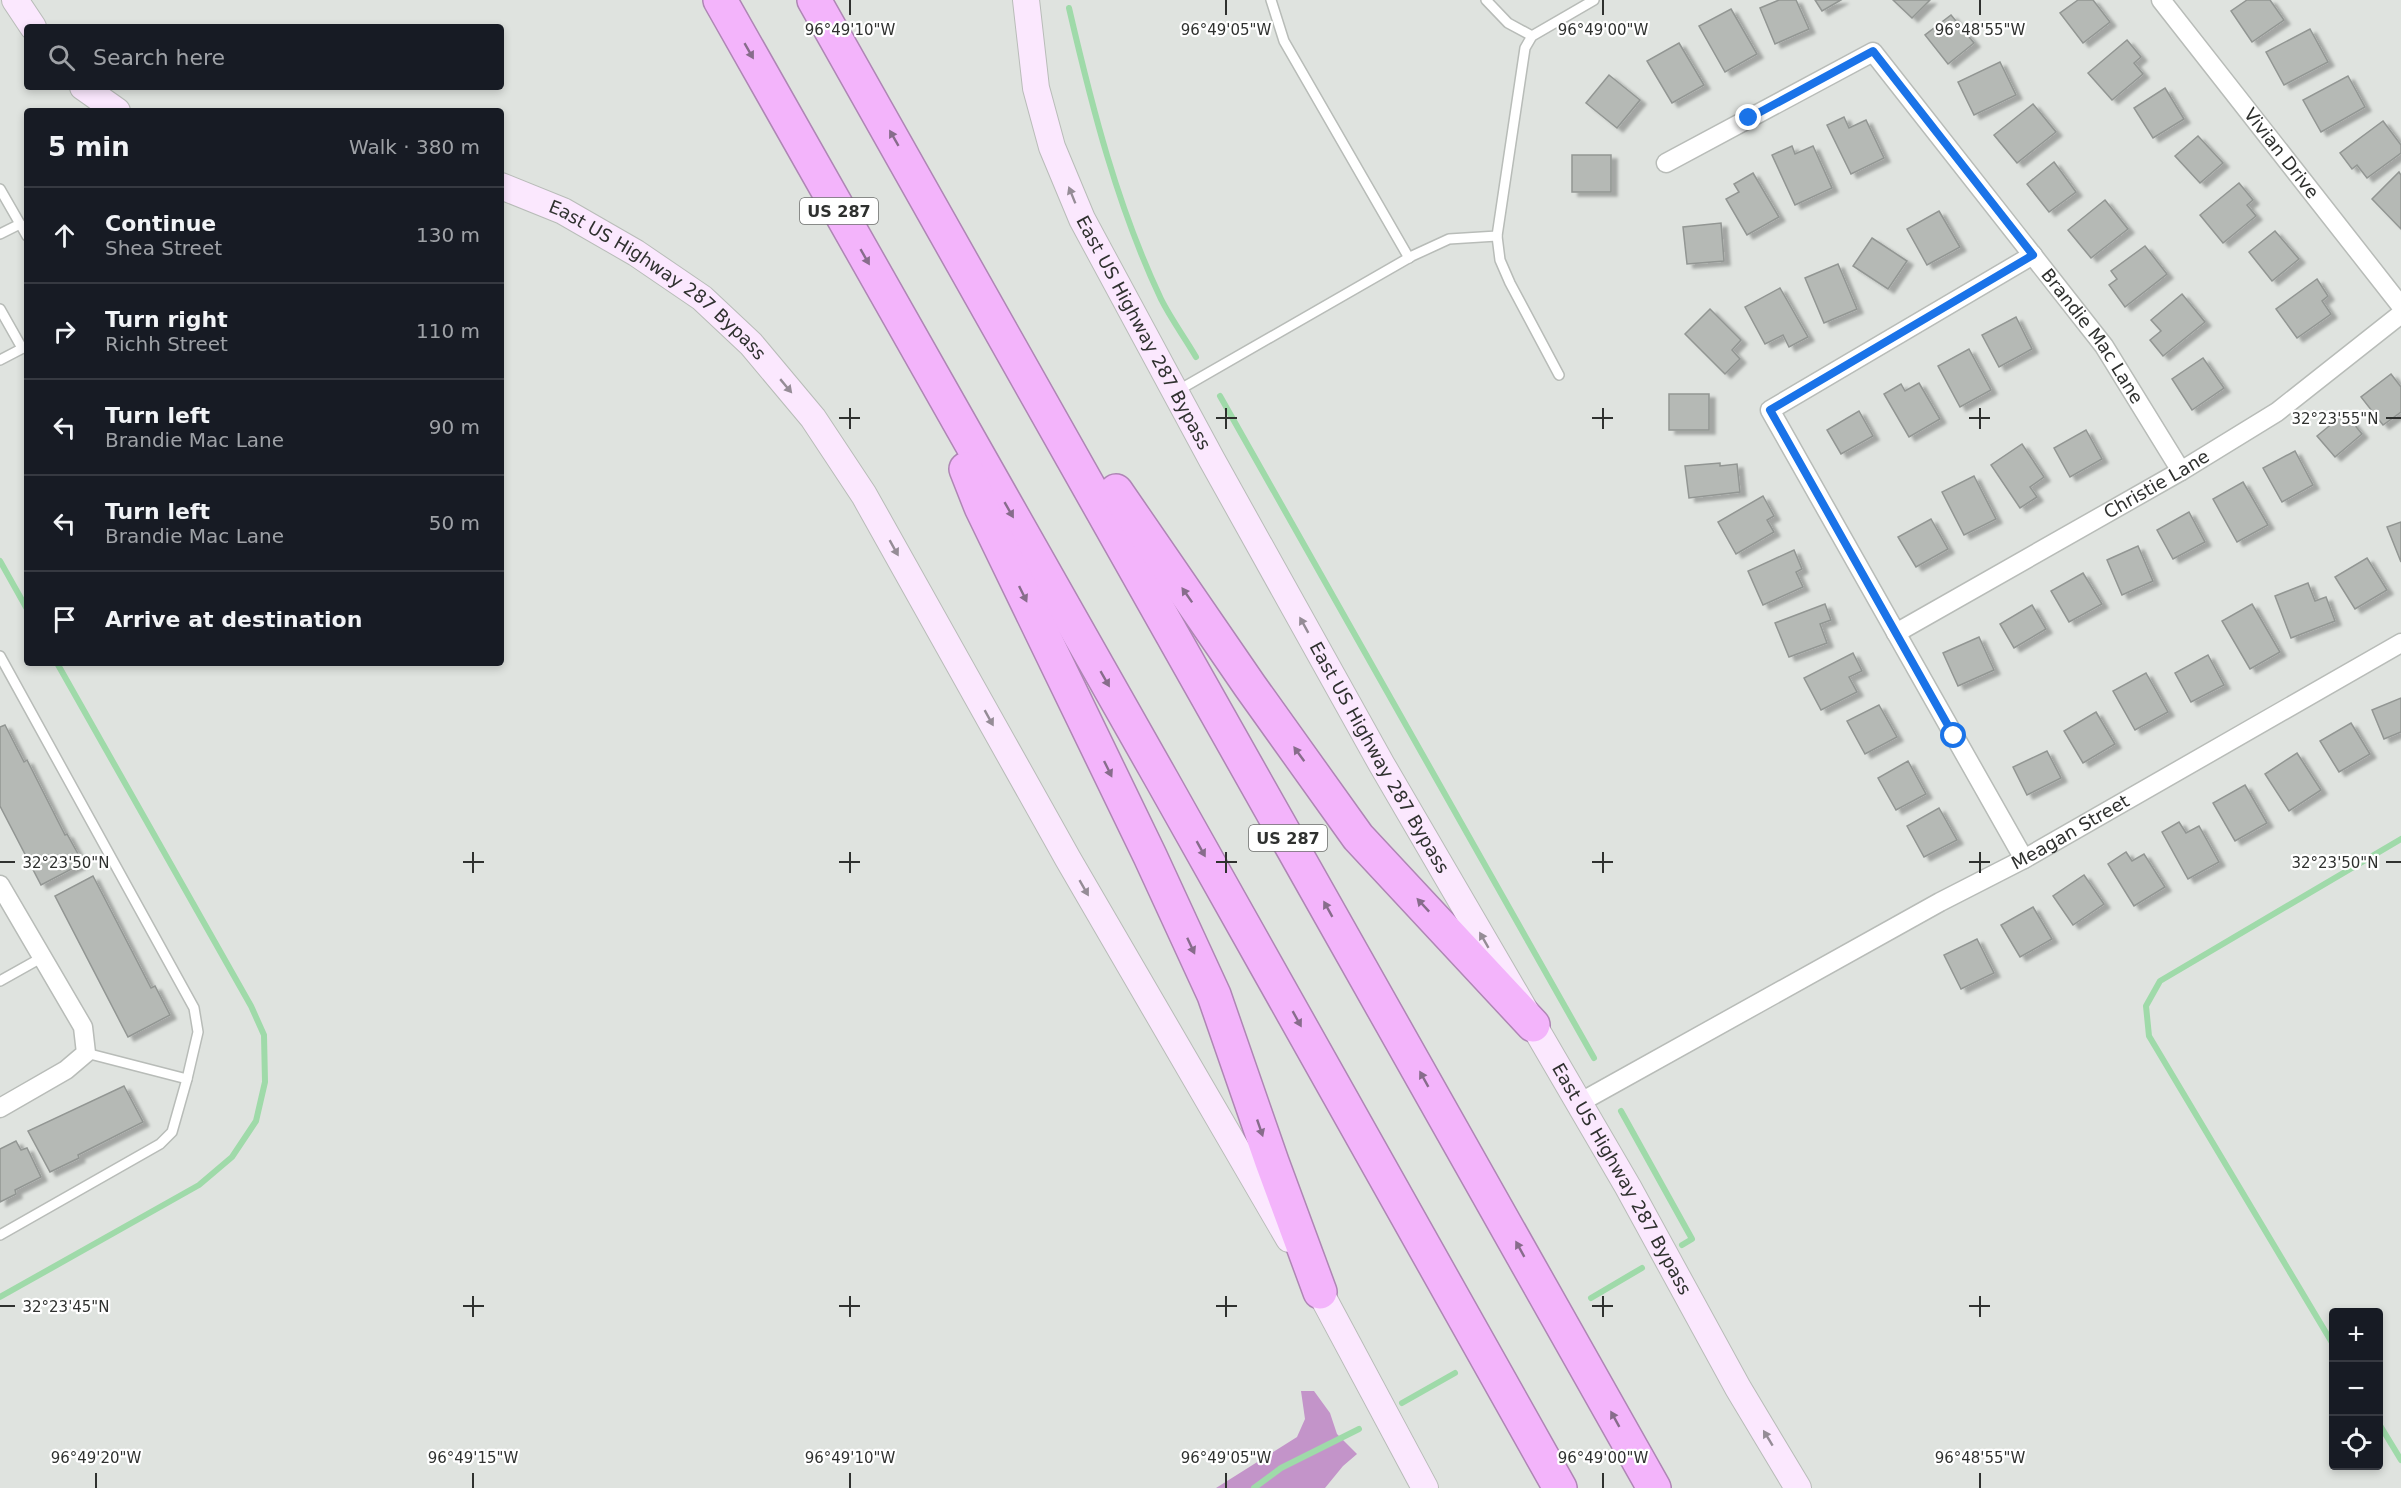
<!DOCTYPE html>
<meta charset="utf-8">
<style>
body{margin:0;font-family:"DejaVu Sans",sans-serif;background:#242831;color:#f1f3f6}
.controls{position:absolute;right:18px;bottom:18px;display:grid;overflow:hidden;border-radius:6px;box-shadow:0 3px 9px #0003}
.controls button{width:54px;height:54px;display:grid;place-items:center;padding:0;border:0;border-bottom:2px solid #363941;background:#171b24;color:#f1f3f6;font:30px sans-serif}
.stop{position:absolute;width:18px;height:18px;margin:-14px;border:4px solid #1a73e8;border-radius:50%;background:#fff}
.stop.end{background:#1a73e8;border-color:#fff;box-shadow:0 2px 6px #0008}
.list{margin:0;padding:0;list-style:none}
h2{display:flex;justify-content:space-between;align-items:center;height:78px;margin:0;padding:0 24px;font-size:26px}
h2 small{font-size:20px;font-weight:400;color:#9ea1a6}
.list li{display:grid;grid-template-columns:39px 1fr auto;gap:18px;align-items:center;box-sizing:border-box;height:96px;padding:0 24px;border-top:2px solid #363941}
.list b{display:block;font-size:22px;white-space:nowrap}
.list p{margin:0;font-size:20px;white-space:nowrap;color:#9ea1a6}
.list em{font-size:20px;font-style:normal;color:#9ea1a6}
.icon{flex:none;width:33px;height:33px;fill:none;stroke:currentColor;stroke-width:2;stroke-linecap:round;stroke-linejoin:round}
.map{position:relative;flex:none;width:2401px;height:1488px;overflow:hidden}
.search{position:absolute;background:#171b24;box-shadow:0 3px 9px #0003;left:24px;top:24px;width:480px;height:66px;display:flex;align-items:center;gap:15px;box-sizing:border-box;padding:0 21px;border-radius:6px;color:#9ea1a6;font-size:22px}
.panel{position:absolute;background:#171b24;box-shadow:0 3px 9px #0003;left:24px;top:108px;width:480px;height:558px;border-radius:6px}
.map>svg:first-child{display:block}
</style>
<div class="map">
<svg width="2401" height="1488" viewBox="0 0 2401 1488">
<defs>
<filter id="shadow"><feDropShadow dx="6" dy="4" stdDeviation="1.5" flood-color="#0004"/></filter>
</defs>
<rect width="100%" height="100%" fill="#dfe3df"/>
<path fill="#c394c9" d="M1301,1391H1314L1330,1413L1337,1434L1357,1454L1343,1466L1325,1488H1216L1297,1437L1305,1419Z"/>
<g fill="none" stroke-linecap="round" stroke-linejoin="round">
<g stroke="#9fdaa9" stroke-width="6">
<path d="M1069,8C1092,107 1117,206 1161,299C1171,319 1185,338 1196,357"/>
<path d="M1220,396L1594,1058"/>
<path d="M0,561L27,609"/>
<path d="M1621,1111L1692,1239L1682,1245"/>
<path d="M0,1297L199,1185L232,1157L256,1121L265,1082L264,1035L251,1006L57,663"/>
<path d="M1591,1298L1642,1268"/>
<path d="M2334,1346L2149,1036L2146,1006L2160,981L2401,839"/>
<path d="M1402,1403L1455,1373"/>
<path d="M2378,1422L2401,1460"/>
<path d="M1254,1488L1281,1468L1359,1429"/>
</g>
</g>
<g fill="#b5b9b5" stroke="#929693" stroke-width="1.5" filter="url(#shadow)">
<path d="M1779,0H1796L1809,29L1775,44L1760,8Z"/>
<path d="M1815,0H1841L1822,11Z"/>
<path d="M1893,0H1930L1912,18Z"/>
<path d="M2078,0H2093L2110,22L2083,43L2060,13Z"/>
<path d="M2247,0H2270L2284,20L2252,42L2231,11Z"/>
<path d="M1731,9L1757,54L1725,72L1699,26Z"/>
<path d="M1951,15L1974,43L1948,64L1925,35Z"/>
<path d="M2310,29L2328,62L2284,85L2266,52Z"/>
<path d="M2127,40L2141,57L2134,63L2143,74L2112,100L2088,73Z"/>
<path d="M1679,43L1704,85L1672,103L1647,61Z"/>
<path d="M2000,62L2016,95L1974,115L1958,82Z"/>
<path d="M1609,75L1640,100L1617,128L1586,103Z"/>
<path d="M2348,76L2365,107L2321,132L2303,100Z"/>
<path d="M2165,88L2184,119L2153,138L2134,108Z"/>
<path d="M2033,104L2056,132L2017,163L1994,135Z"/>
<path d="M1844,117L1849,128L1866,120L1884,158L1851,174L1827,125Z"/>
<path d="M2383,121L2401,145V153L2367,178L2357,165L2352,169L2340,153Z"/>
<path d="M2198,136L2223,163L2200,183L2175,156Z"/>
<path d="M1792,146L1795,154L1813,146L1832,188L1795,205L1772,155Z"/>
<rect x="1572" y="155" width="39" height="37"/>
<path d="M2054,162L2076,192L2049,212L2027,184Z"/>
<path d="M2399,172L2401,175V229L2372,199Z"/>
<path d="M1753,173L1779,217L1747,235L1726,199L1739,192L1734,184Z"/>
<path d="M2239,183L2253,200L2247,205L2256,216L2223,243L2200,215Z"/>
<path d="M2105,200L2128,229L2091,258L2068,230Z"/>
<path d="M1939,211L1960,247L1927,265L1907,229Z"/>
<path d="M1721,223L1724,261L1687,264L1683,227Z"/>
<path d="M2275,231L2299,259L2272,281L2249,252Z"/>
<path d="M1872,238L1907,261L1888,289L1853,266Z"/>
<path d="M2145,246L2167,274L2125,307L2109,285L2117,279L2111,271Z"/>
<path d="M1838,264L1857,309L1824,323L1805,278Z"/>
<path d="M2317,279L2328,296L2322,301L2331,314L2297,338L2276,309Z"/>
<path d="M1780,288L1808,337L1789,347L1783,335L1765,344L1745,307Z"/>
<path d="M2182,294L2205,322L2163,356L2150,340L2161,331L2151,320Z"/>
<path d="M1710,309L1741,340L1732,350L1740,359L1725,374L1685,334Z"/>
<path d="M2016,317L2032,349L1999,367L1982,335Z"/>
<path d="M1969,349L1991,390L1960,407L1938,366Z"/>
<path d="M2203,358L2224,388L2192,410L2172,379Z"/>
<path d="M2391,374L2401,387V412L2383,425L2361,397Z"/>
<path d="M1919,383L1940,419L1909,437L1884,394L1901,384L1905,391Z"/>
<rect x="1669" y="394" width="40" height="36"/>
<path d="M1859,411L1873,436L1841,454L1827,430Z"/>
<path d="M2345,413L2362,434L2335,457L2317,436Z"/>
<path d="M2086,430L2102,459L2070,477L2054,448Z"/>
<path d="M2022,444L2044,477L2030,487L2037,497L2020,508L1991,465Z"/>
<path d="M2295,451L2313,485L2282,502L2263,468Z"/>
<path d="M1720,463V466L1737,464L1740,492L1689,498L1685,466Z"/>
<path d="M1974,476L1996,519L1964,535L1942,492Z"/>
<path d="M2243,482L2268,525L2237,542L2213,499Z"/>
<path d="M1763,496L1774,516L1767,520L1774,532L1736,554L1718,522Z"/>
<path d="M2189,512L2205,542L2173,559L2157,530Z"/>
<path d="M1931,519L1948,549L1916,567L1898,537Z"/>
<path d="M2401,522V562L2387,527Z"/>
<path d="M2138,546L2153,581L2122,595L2107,560Z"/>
<path d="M1794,550L1802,569L1796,572L1803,587L1763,605L1748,571Z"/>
<path d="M2367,558L2387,590L2355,609L2335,577Z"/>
<path d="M2083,573L2102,604L2069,622L2051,591Z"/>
<path d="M2308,583L2315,601L2326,597L2335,621L2291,638L2275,596Z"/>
<path d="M1825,604L1831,620L1820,624L1827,643L1789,657L1775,623Z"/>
<path d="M2252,604L2280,652L2250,669L2222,621Z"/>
<path d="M2032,605L2046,629L2014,648L2000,624Z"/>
<path d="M1979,637L1994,670L1958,686L1943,653Z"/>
<path d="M1853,653L1862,671L1849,677L1857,692L1821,710L1804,678Z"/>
<path d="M2208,655L2224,685L2191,702L2175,673Z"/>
<path d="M2146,673L2168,712L2135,730L2113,691Z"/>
<path d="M2401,698V732L2384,739L2372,710Z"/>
<path d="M1879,705L1897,737L1865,754L1847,721Z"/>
<path d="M2096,712L2115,744L2083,763L2064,731Z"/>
<path d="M2351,723L2370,754L2339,772L2320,741Z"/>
<path d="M5,725L24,762L27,760L65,835L67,834L83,863L41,885L0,806V727Z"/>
<path d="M2047,751L2061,778L2027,795L2013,767Z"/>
<path d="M2297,753L2321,790L2289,811L2265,774Z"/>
<path d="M1908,761L1926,794L1896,810L1878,778Z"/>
<path d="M2245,785L2267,823L2235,841L2213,803Z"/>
<path d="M1939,808L1957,840L1924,857L1907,826Z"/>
<path d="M2179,822L2186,833L2199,826L2219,862L2188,879L2162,832Z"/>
<path d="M2126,852L2132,861L2144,854L2165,887L2134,906L2108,864Z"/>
<path d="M2084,875L2104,904L2073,925L2053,896Z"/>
<path d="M93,876L151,988L155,986L170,1015L128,1037L55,896Z"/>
<path d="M2033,907L2052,939L2020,957L2001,925Z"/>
<path d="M1977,939L1994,973L1961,989L1944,955Z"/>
<path d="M124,1086L143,1122L78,1155L79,1158L50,1172L28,1131Z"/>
<path d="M16,1141L21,1150L27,1148L41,1177L15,1190L16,1194L0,1202V1149Z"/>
</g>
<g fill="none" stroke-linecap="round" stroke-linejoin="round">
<g stroke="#b8bcb8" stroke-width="12">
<g id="lane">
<path d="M1271,0L1284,41L1409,258"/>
<path d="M1486,0L1508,23L1532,36"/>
<path d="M0,189L27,236"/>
<path d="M0,234L20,224"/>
<path d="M1497,236L1500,260L1510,283L1559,375"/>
<path d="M0,309L22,348"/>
<path d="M0,360L25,347"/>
<path d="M1177,391L1412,256L1449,239L1497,236L1525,48L1532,36L1594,0"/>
<path d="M0,656L194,1008L198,1032L187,1079L172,1132L160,1144L0,1235"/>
<path d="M0,981L41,958"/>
<path d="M86,1053L187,1079"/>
</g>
</g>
<g stroke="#b8bcb8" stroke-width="21">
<g id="street">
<path id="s1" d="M2161,0L2401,306"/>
<path id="s2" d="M1666,163L1873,52L2104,346L2181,471"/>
<path id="s3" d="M1896,633L2181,471L2277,412L2401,314"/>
<path d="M2024,859L1770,410L2033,255"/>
<path d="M0,885L83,1027L86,1053L66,1070L0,1108"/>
<path id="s4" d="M1579,1103L1940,902L2024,859L2401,643"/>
</g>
</g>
<g stroke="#b8bcb8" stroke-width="28">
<g id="secondary">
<path d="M15,0L33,27"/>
<path id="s5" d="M1026,0L1036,88L1052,147L1082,219L1212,460L1382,765L1628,1187L1738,1388L1798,1488"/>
<path d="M83,87L117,111"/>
<path id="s6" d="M501,186L563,211L636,253L702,298L751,344L813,418L864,495L1068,859L1289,1239"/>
<path d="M1311,1275L1425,1488"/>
</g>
</g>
<g stroke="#ae86b4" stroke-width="36">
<g id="highway">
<path d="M720,0L1162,780L1560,1488"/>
<path d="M814,0C1098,494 1375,992 1654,1488"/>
<path d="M966,469L981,507L1150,856L1214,995L1272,1162L1320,1292"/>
<path d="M1116,491L1250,686L1358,837L1533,1025"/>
</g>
</g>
<use href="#lane" stroke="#fff" stroke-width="9"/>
<use href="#street" stroke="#fff" stroke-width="18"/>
<use href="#secondary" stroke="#fbe8fe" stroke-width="26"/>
<use href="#highway" stroke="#f3b4fb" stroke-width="33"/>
</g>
<defs><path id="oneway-solid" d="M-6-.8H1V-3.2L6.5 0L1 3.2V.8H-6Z" transform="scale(1.5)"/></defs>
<g fill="#876c8b">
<use href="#oneway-solid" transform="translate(749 51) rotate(60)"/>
<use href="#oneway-solid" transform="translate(894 138) rotate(-120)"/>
<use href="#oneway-solid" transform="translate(865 257) rotate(60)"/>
<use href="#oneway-solid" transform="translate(1009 510) rotate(60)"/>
<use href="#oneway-solid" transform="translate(1023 594) rotate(64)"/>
<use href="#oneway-solid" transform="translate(1187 595) rotate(-125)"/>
<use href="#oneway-solid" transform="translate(1105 679) rotate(60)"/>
<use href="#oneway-solid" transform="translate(1299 754) rotate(-126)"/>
<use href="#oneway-solid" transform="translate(1108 769) rotate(64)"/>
<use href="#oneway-solid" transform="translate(1201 849) rotate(61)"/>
<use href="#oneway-solid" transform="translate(1423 905) rotate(-133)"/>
<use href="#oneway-solid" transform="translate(1328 909) rotate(-119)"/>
<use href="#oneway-solid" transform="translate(1191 946) rotate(65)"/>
<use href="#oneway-solid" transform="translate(1297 1019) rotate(61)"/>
<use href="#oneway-solid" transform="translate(1424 1079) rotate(-119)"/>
<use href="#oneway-solid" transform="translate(1260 1128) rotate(71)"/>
<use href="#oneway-solid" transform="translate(1520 1249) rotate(-119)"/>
<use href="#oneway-solid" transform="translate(1615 1419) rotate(-119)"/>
</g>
<g fill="#958c96">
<use href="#oneway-solid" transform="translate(1072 195) rotate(-112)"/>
<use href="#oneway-solid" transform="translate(786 386) rotate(50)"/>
<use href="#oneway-solid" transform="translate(894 548) rotate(61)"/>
<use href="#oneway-solid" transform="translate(1304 625) rotate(-119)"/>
<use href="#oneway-solid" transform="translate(989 718) rotate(61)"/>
<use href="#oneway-solid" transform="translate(1084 888) rotate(60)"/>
<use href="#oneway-solid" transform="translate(1484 940) rotate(-120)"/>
<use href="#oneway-solid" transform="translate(1768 1438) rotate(-121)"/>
</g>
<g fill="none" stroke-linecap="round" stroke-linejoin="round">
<path stroke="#1a73e8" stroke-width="8" d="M1749,118L1873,51L2033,255L1770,410L1954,736"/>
</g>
<path fill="none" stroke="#2f312f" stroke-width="2" d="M850,0V15M1226,0V15M1603,0V15M1980,0V15M850,408V429M1226,408V429M1603,408V429M1980,408V429M839,418H860M1216,418H1237M1592,418H1613M1969,418H1990M2386,418H2401M473,852V873M850,852V873M1226,852V873M1603,852V873M1980,852V873M0,862H15M463,862H484M839,862H860M1216,862H1237M1592,862H1613M1969,862H1990M2386,862H2401M473,1296V1317M850,1296V1317M1226,1296V1317M1603,1296V1317M1980,1296V1317M0,1306H15M463,1306H484M839,1306H860M1216,1306H1237M1592,1306H1613M1969,1306H1990M96,1473V1488M473,1473V1488M850,1473V1488M1226,1473V1488M1603,1473V1488M1980,1473V1488"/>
<g text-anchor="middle" stroke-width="4.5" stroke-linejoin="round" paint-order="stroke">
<g fill="#fff" stroke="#6d6f6d" stroke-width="1.5">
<rect x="800" y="198" width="78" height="26" rx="4.5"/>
<rect x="1249" y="825" width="78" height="26" rx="4.5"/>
</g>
<g font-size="16" font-weight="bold" fill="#2f312f">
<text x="839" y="217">US 287</text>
<text x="1288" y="844">US 287</text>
</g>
<g font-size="18" fill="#2f312f" stroke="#fff">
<text dy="6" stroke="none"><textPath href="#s1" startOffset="195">Vivian Drive</textPath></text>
<text dy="6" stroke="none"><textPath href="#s6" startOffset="184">East US Highway 287 Bypass</textPath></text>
<text dy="6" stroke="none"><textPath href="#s5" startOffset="357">East US Highway 287 Bypass</textPath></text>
<text dy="6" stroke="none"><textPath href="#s2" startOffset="594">Brandie Mac Lane</textPath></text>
<text dy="6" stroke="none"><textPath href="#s3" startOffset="300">Christie Lane</textPath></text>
<text dy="6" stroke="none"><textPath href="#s5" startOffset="843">East US Highway 287 Bypass</textPath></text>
<text dy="6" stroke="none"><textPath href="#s4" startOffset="561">Meagan Street</textPath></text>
<text dy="6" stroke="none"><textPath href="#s5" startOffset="1329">East US Highway 287 Bypass</textPath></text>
</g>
</g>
<g font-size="15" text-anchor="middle" fill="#2f312f" stroke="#fff" stroke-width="4.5" stroke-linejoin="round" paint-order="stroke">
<text x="850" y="35">96°49'10"W</text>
<text x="1226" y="35">96°49'05"W</text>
<text x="1603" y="35">96°49'00"W</text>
<text x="1980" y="35">96°48'55"W</text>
<text x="2335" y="424">32°23'55"N</text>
<text x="66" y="868">32°23'50"N</text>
<text x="2335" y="868">32°23'50"N</text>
<text x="66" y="1312">32°23'45"N</text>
<text x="96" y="1463">96°49'20"W</text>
<text x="473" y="1463">96°49'15"W</text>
<text x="850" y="1463">96°49'10"W</text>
<text x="1226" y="1463">96°49'05"W</text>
<text x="1603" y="1463">96°49'00"W</text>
<text x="1980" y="1463">96°48'55"W</text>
</g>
</svg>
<div class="controls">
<button>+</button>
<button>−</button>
<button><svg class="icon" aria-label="locate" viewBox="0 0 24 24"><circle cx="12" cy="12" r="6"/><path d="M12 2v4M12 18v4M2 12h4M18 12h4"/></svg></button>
</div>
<div class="stop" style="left:1954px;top:736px"></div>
<div class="stop end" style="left:1749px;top:118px"></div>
<div class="search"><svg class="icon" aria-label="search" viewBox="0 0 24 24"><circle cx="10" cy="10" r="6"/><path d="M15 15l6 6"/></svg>Search here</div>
<section class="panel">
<h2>5 min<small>Walk · 380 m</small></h2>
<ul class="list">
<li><svg class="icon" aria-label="ahead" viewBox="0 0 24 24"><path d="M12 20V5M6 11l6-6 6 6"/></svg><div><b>Continue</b><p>Shea Street</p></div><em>130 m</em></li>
<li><svg class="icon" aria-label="right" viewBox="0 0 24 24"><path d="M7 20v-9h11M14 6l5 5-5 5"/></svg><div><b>Turn right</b><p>Richh Street</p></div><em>110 m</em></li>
<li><svg class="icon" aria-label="left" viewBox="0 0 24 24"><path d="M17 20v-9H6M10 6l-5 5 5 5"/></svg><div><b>Turn left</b><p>Brandie Mac Lane</p></div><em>90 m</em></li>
<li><svg class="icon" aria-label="left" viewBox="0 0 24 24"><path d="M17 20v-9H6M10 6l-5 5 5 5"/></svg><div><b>Turn left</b><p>Brandie Mac Lane</p></div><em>50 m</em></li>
<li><svg class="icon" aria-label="arrive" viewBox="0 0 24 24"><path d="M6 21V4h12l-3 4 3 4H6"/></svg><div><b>Arrive at destination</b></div></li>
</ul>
</section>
</div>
